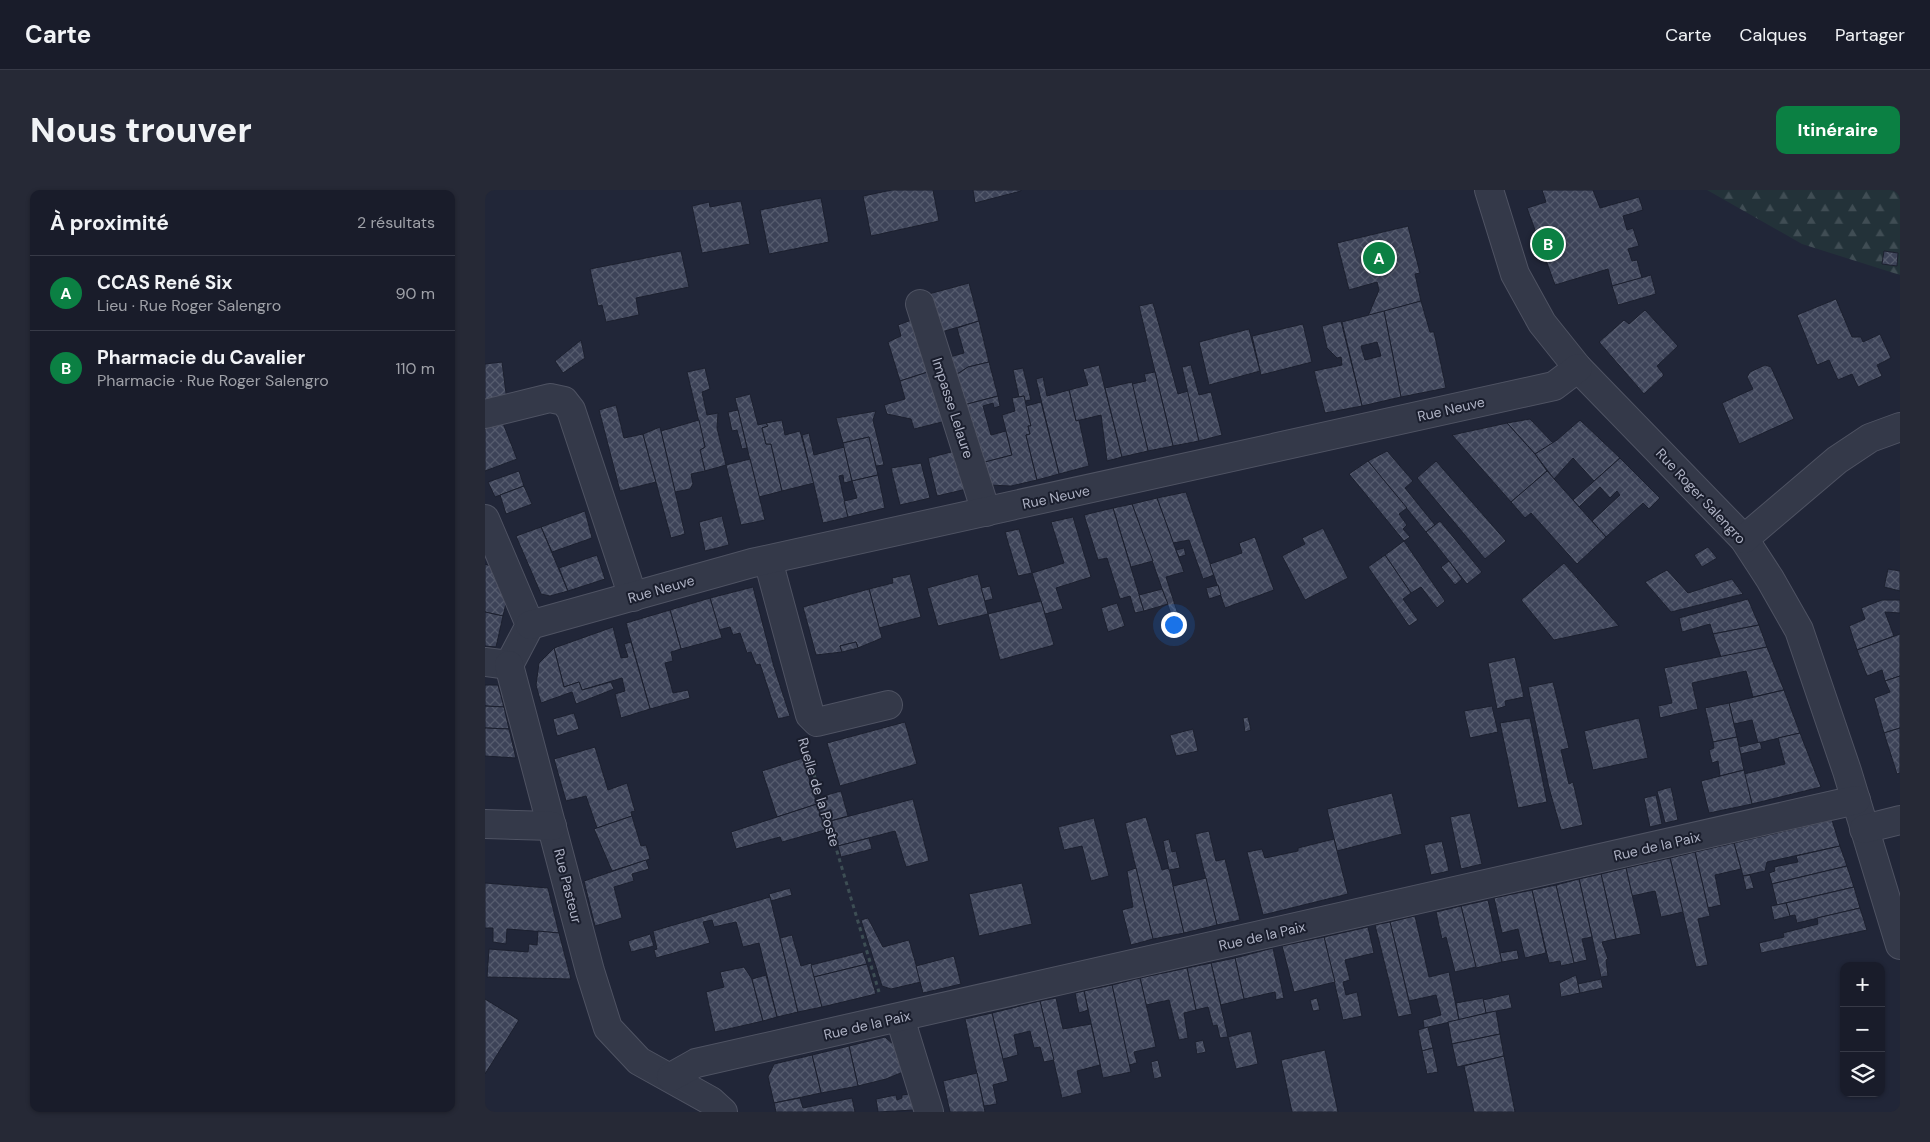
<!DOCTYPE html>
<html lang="fr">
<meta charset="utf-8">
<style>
body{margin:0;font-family:"DM Sans",sans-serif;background:#262936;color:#f1f3f6}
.controls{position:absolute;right:15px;bottom:15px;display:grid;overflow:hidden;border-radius:10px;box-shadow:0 1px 4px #0004}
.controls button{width:45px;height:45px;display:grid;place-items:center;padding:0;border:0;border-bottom:1px solid #373a47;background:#191c2a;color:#f1f3f6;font:25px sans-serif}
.you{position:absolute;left:688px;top:434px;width:18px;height:18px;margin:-12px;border:4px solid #fff;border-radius:50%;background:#1a73e8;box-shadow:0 0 0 8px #1a73e833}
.badge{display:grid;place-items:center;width:32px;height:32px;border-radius:50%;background:#0b8043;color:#fff;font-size:16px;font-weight:700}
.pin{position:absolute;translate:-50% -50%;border:2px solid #fff;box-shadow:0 1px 5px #0006}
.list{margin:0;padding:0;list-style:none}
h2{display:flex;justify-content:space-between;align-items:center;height:65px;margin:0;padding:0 20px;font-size:21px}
h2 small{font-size:16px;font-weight:400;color:#9fa1a8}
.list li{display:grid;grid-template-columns:32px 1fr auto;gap:15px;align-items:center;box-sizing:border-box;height:75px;padding:0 20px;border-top:1px solid #373a47}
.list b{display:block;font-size:19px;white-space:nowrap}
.list p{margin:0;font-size:16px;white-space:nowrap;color:#9fa1a8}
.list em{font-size:16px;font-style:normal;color:#9fa1a8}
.icon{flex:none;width:28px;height:28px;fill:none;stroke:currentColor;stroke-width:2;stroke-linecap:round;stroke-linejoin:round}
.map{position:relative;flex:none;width:1415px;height:922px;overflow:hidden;border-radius:10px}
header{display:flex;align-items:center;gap:30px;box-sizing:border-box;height:70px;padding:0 25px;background:#191c2a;border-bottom:1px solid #373a47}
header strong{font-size:24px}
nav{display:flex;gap:28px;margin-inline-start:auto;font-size:18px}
.intro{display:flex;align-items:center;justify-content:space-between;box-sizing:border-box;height:120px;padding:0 30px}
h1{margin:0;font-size:35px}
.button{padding:12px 22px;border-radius:10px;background:#0b8043;color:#fff;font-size:18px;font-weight:700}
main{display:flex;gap:30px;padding:0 30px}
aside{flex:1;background:#191c2a;border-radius:10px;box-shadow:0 1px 4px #0004}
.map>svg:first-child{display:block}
</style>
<header>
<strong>Carte</strong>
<nav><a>Carte</a><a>Calques</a><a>Partager</a></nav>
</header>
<div class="intro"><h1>Nous trouver</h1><a class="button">Itinéraire</a></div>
<main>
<aside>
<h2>À proximité<small>2 résultats</small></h2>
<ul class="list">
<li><span class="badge">A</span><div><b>CCAS René Six</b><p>Lieu · Rue Roger Salengro</p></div><em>90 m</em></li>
<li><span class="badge">B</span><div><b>Pharmacie du Cavalier</b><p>Pharmacie · Rue Roger Salengro</p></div><em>110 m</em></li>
</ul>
</aside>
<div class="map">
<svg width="1415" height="922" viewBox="0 0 1415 922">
<defs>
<pattern id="forest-firs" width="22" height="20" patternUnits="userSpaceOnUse" patternTransform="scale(1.25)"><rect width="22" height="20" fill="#233239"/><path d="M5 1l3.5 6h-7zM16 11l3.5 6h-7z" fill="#404d54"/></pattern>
<pattern id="building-cross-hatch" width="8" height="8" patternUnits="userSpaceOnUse" patternTransform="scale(1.25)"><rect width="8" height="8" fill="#3d4358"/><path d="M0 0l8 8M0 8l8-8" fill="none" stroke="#565c6e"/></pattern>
</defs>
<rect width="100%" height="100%" fill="#212638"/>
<path fill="url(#forest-firs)" d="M1222,0H1415V85L1317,54Z"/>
<g fill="url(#building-cross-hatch)" stroke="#1c202f" fill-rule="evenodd">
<path d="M407,0H448L454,31L386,46L378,6Z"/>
<path d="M488,0H536V1L490,13Z"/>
<path d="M1057,0H1108L1115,18L1154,7L1158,20L1138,26L1142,40L1148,38L1154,56L1143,59L1147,71L1152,70L1157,88L1127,96L1123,79L1070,95L1042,18L1061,12Z"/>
<path d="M336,8L344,52L284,64L275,20Z"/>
<path d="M256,11L265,54L217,63L207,16L224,12L225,17Z"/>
<path d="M923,36L935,83L930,84L936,111L883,126L894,100L892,92L864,100L852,53Z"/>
<path d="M196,61L204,97L151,108L154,125L121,132L117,115L113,116L105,79Z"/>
<path d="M1399,61L1413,63L1412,76L1397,74Z"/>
<path d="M1166,85L1171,104L1133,115L1127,96Z"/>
<path d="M484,93L494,131L453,143L440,105Z"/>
<path d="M1351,109L1367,147H1376L1378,152L1395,144L1406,168L1392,175L1397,186L1373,197L1367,184L1353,190L1344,170L1332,175L1312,125Z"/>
<path d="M936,111L945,142H949L961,198L916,207L899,121Z"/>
<path d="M668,113L693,204L703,201L714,251L688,256L654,116Z"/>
<path d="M1160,120L1193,156L1172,176L1179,185L1159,204L1114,152L1139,130L1144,134Z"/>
<path d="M899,121L916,207L877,216L857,132ZM892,152L896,166L880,170L876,156Z"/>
<path d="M432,128L449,180L415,191L403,152L416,146L413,135Z"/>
<path d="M494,131L504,172L483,177L474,183L466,185L461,168L479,163L472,138Z"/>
<path d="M856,131L877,216L840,223L829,181L857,175L856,167L852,168L842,158L837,136Z"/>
<path d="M818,134L827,172L776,185L767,146Z"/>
<path d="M764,139L775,181L724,195L714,152Z"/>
<path d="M96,150L100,168L78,183L70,171Z"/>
<path d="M17,172L22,211L0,220V174Z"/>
<path d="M504,172L513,206L475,216L466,185L474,183L483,177Z"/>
<path d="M614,175L637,267L622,271L616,225L591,231L584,200L603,195L598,179Z"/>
<path d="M706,175L714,205L726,202L737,245L714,251L697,177Z"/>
<path d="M1280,175L1286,177L1309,229L1254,254L1237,213L1268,199L1262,187L1265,182Z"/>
<path d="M220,178L225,199L217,202L222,225L233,223L232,238L241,275L220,281L215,260L220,257L202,182Z"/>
<path d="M538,178L546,210L540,211L539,206L534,207L528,180Z"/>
<path d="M449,180L465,230L429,239L426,229L402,224L399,215L420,209L415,191Z"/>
<path d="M670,182L688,256L663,261L647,194L661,191L659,184Z"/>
<path d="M558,187L562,206L584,200L591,231L594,230L604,276L574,284L551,189Z"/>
<path d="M647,192L663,261L637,267L620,198Z"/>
<path d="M265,204L273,235L281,233L283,236L277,238L281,254H286L297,301L274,307L250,208Z"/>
<path d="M513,206L515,216L509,218L508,213L498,216L506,245L521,241L527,265L493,274L475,216Z"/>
<path d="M539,206L546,236H543L545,244L541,245L552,290L526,296L503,295L496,273L527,265L517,225L530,221L527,208Z"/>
<path d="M556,212L574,284L552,290L541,245L545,244L543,236H546L541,216Z"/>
<path d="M131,215L139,248L158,244L171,292L135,301L114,220Z"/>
<path d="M253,220L262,258L257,259L252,240L247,241L243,222Z"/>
<path d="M391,221L388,230L399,275L391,276L384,247L358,253L351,228Z"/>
<path d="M16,228L32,269L0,281V234Z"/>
<path d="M1045,229L1068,253L1050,264L1022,233Z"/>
<path d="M214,230L220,257L215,260L220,281L206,284L208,294L205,299L190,302L176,241Z"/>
<path d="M297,230L300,245L315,241L329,293L297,301L286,254H281L277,238L283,236L281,233Z"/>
<path d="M1095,230L1135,268L1109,291L1088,268L1069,289L1050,264L1072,250Z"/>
<path d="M1022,233L1050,264L1062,281L1026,312L967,245Z"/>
<path d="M175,237L200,344L186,348L158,244Z"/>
<path d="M324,243L329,265L359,257L367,291L359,293L358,285L354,286L363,327L338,333L317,245Z"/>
<path d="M384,247L393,285L367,291L358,253Z"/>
<path d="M474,260L486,298L452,306L443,268Z"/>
<path d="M902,261L928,291L920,298L950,335L941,342L883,271Z"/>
<path d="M1135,268L1175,308L1164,319L1158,313L1121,347L1107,331L1135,305L1132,301L1125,308L1115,297L1094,317L1088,310Z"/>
<path d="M265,269L280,330L256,335L241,275Z"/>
<path d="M883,271L922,318L914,324L922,335L918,339L925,347L919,351L864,284Z"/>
<path d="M951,271L1021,351L1000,369L932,288Z"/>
<path d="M436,273L445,308L415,315L406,278Z"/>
<path d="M34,281L39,296L10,307L3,292Z"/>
<path d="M1062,281L1121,347L1092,374L1046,323L1040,328L1026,312Z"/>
<path d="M393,285L400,318L363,327L359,311L372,308L367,291Z"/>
<path d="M39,296L47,314L21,324L15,305Z"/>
<path d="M701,302L729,385L718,389L704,350L688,353L672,308Z"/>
<path d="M672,308L699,382L681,387L698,440L692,441L647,314Z"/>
<path d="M647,314L668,371L646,377L628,318Z"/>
<path d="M628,318L659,421L650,423L645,406L635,409L622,368L613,370L599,325Z"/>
<path d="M100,321L107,348L67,362L56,337Z"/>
<path d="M237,326L244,355L220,361L214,332Z"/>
<path d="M588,327L606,387L571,398L578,419L560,424L547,383L579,373L566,332Z"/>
<path d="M955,331L997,382L982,394L941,342Z"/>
<path d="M56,337L83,401L65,406L56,404L31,346Z"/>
<path d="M838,338L863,388L820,410L797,366L820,354L817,348Z"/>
<path d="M534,339L547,383L533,386L520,342Z"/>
<path d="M770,347L789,400L740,418L725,374L757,363L754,353Z"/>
<path d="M919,351L960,411L952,418L936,397L926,403L900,365Z"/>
<path d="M1223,357L1232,368L1217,377L1209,365Z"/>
<path d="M699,358L701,365L694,367L691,360Z"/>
<path d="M112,365L120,389L83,401L74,378Z"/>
<path d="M900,365L926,403L918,409L933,430L924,436L883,377Z"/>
<path d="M964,371L977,389L970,395L956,377Z"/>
<path d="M1079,373L1134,436L1069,450L1036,410Z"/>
<path d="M0,374L14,379L24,401L18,426L0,422Z"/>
<path d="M1403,379L1415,381V401L1399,397Z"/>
<path d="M1182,380L1203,403L1247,389L1258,404L1186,422L1160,392Z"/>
<path d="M425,384L436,427L394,438L384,399L408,393L407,388Z"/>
<path d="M493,384L503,424L453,436L442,398Z"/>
<path d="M733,395L736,405L724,409L721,398Z"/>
<path d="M505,396L508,409L500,411L496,398Z"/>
<path d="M268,397L289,477L305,526L293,529L275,474L271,475L266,462L262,463L255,443L248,445L245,437L234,440L225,408Z"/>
<path d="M384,399L397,448L373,458L371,452L355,456L357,462L331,465L318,417Z"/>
<path d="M677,399L683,414L659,421L654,405Z"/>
<path d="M225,408L237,448L196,459L185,420Z"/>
<path d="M1263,409L1274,435L1228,444L1225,434L1197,442L1194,428Z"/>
<path d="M1397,410H1415V423L1400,422L1409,446L1372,460L1364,436L1380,429L1376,418Z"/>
<path d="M556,411L569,455L515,470L503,424Z"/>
<path d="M632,413L640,436L623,442L616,418Z"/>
<path d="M185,420L196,459L186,462L188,471L180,473L188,503L203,500L205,508L165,519L141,433Z"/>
<path d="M0,422L18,426L11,457L0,456Z"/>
<path d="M1274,435L1282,457L1236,467L1228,444Z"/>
<path d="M128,437L136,468L143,467L139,454L146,452L165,519L136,528L130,504L140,501L137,488L97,500L94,492L79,497L69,458Z"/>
<path d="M1415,444V486L1400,491L1397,480L1382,486L1372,460Z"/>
<path d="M371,452L373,458L357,462L355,456Z"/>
<path d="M1282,457L1299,500L1268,507L1261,481L1207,493L1213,519L1175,528L1173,516L1187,513L1179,478Z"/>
<path d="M69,458L79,497L94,492L97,500L126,492L129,499L91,514L87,502L56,513L51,495L54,473Z"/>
<path d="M1030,467L1039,507L1020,511L1021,516L1012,519L1003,473Z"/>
<path d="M1415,486V538L1399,543L1389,508L1405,502L1400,491Z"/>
<path d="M1068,492L1084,558L1076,560L1084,594L1088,592L1098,635L1076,640L1064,598L1043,497Z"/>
<path d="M0,495H13L19,517L0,516Z"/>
<path d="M1299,500L1315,543L1273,553L1267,530L1249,534L1244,513Z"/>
<path d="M1244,513L1252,547L1228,552L1220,518Z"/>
<path d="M0,516L19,517L24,539L0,538Z"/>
<path d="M1007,516L1013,542L985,548L979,521Z"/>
<path d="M89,523L94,539L72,546L68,529Z"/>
<path d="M763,527L766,540L760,542L758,528Z"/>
<path d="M1045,528L1062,612L1033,618L1015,533Z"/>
<path d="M1154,528L1163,568L1108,580L1099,541Z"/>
<path d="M420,532L432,574L355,596L342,553Z"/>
<path d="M0,538L24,539L31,568L0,566Z"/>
<path d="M1415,538V583L1412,584L1399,543Z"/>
<path d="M708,539L713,561L691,566L685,545Z"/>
<path d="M1315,543L1336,597L1267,614L1259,584L1300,574L1293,548Z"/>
<path d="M1252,547L1259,580L1235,586L1233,571L1227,573L1224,560L1229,558L1228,552Z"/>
<path d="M1275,552L1277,559L1256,564L1254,557Z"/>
<path d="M110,557L123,600L142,593L150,621L146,622L147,626L112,638L101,606L81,611L69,569Z"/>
<path d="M318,568L332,614L292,627L277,581Z"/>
<path d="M1259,580L1267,614L1224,623L1216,591Z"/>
<path d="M1186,597L1193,630L1180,633L1172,601Z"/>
<path d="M356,601L363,626L338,633L331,608Z"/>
<path d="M907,603L917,644L852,661L842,619Z"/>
<path d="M1171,605L1177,634L1165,637L1159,608Z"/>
<path d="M428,609L444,671L421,677L410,641L353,656L346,631Z"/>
<path d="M332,614L340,640L297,652L295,647L251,659L246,642Z"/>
<path d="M985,623L997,674L976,679L965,627Z"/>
<path d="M147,626L156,656L161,655L165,669L127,681L109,639Z"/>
<path d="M661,627L677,680L684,678L699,743L668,749L640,633Z"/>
<path d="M609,628L624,686L606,691L597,656L579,660L573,637Z"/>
<path d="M1347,630L1355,656L1282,672L1280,681L1258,686L1249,653Z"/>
<path d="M724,641L731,671L740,669L755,730L732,735L710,644Z"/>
<path d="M384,648L387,659L356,667L353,656Z"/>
<path d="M684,649L687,662L691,661L695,678L684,680L678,651Z"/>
<path d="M849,649L863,704L778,725L762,662L777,659L780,668L813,661V658Z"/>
<path d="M957,651L964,681L946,685L939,655Z"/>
<path d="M1249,653L1256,679L1230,685L1236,715L1223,718L1210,662Z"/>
<path d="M1355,656L1362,676L1287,694L1284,683L1290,681L1289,677L1313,672L1311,666Z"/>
<path d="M1210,662L1225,726L1213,729L1223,775L1211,777L1185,668Z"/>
<path d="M1185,668L1198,722L1176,727L1170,701L1147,706L1141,678Z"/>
<path d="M161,670L164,679L147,684L149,691L129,697L137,728L110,736L99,691Z"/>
<path d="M1362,676L1369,697L1292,715L1287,694Z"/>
<path d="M651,678L668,749L646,755L637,720L648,717L642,681Z"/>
<path d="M1141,678L1156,744L1131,749L1116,684Z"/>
<path d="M1116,684L1131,749L1117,752L1123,769L1121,770L1123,786L1116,787L1094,689Z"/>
<path d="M1265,685L1269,698L1261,700L1258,686Z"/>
<path d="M721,688L732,735L699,743L688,696Z"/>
<path d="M1094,689L1107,747L1097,749L1102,770L1089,773L1071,695Z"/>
<path d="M0,693L63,698L74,743L22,739L21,754L8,752V738H0Z"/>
<path d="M537,693L547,734L494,746L484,704Z"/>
<path d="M1071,695L1089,773L1076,776L1075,771L1064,773L1047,700Z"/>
<path d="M1369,697L1375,718L1312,733L1310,725L1305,726L1301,713Z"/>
<path d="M305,698L307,705L286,711L284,704Z"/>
<path d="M1047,700L1061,763L1040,768L1033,739L1017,743L1009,708Z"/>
<path d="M285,707L313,822L292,827L274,753L258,757L251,732L229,737L227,730L218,732L225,753L171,768L169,760L172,759L168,741Z"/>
<path d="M1003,710L1017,772L991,778L976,716Z"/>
<path d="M1301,713L1305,726L1289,730L1286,716Z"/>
<path d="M976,716L991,777L970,782L961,747L957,749L951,722Z"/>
<path d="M1375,718L1382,740L1276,763L1274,753L1299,747L1298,743L1333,734L1332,728Z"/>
<path d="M930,726L944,787L964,782L974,830L939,838L938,830L956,825L951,805L924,811L905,732Z"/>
<path d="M383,728L398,757L424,750L436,792L406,799L397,796L376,730Z"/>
<path d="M905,732L927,824L913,827L890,735Z"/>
<path d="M883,737L889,763L860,770L865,790L858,792L861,805L872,802L877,826L858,830L839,747Z"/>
<path d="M53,741L74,743L86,789L2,787L4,759L43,762L44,754L52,755Z"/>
<path d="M165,744L169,756L146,762L143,751Z"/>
<path d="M307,745L316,776L326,773L337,817L313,822L295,748Z"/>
<path d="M839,747L850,792L809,802L797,756Z"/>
<path d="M788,758L799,808L791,810L790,802L759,809L750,768Z"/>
<path d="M1032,760L1034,769L1017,772L1015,763Z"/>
<path d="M378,762L382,774L329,787L326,775Z"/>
<path d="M469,766L476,794L438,803L431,776Z"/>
<path d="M750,768L759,809L736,815L726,773Z"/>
<path d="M726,773L743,847L735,848L732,835L728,836L723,817L711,820L702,778Z"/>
<path d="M382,774L391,804L337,817L329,787Z"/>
<path d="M259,777L267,789L278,831L230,842L221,802L239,797L235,782Z"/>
<path d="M702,778L711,820L699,823L703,848L694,850L684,810L661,815L655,788Z"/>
<path d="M281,785L292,827L278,831L267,789Z"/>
<path d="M1091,785L1095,803L1076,807L1074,793Z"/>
<path d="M655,788L671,857L649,862L652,873L644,875L627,795Z"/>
<path d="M1116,789L1118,798L1095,803L1093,794Z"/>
<path d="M627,795L646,882L618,888L599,801Z"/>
<path d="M599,801L603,820L594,823L590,803Z"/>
<path d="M1024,804L1027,818L1001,823L998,810Z"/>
<path d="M571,808L578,839L606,834L615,875L592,881L597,903L577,908L555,811Z"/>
<path d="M832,808L835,820L828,821L825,810Z"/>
<path d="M998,808L1001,823L974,830L971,813Z"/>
<path d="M0,809L34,830L0,884Z"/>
<path d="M555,811L569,870L559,872L555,857L549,858L545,841L529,845L533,865L518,869L507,823Z"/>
<path d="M1011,821L1015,844L967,854L963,832Z"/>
<path d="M507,823L523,891L508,895L512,914L499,916L480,829Z"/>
<path d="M943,837L948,858L937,861L933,840Z"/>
<path d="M766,841L773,874L751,879L743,847Z"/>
<path d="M1015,844L1019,866L972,877L967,854Z"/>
<path d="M400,847L410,856L418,882L401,889L373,896L364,856Z"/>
<path d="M718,850L721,862L712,864L710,852Z"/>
<path d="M364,856L373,896L336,903L327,865Z"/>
<path d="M948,858L953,882L942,884L937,861Z"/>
<path d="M840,860L853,922H807L796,870Z"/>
<path d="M327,865L336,903L289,913L283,887L289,874Z"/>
<path d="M1019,866L1030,922H989L979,876Z"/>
<path d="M673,870L677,887L669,889L666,872Z"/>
<path d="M492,883L500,922H465L458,891Z"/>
<path d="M424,904L429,920L393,922L391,909L411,905L412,910L417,908V905Z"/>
<path d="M315,908L318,918L367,908L370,922H291L289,913Z"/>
</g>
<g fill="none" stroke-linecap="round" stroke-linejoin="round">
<g stroke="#4f5363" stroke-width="30">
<g id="minor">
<path d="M1004,0L1030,84L1057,133L1093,178L1259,349L1285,389L1314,440L1362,581L1415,755"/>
<path d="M435,114L501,322"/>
<path d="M0,224L65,208L79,211L86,220L148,407"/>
<path d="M0,329L45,435L24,475"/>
<path d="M1259,349L1352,270L1385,248L1415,237"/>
<path d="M283,370L325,525L332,532L403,515"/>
<path d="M45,435L267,373L1069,196L1093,178"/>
<path d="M0,472L24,475"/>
<path d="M24,475L105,781L123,838L154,871L226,911L238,922"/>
<path d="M0,634L67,636"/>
<path d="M1379,639L1415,630"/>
<path d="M415,828L444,922"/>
<path d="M186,887L211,873L1371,610"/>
</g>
</g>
<path stroke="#3d4e54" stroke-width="3" stroke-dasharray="4 4" stroke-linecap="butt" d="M322,561L394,802"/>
<use href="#minor" stroke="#343949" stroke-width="28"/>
</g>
<g text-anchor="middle" stroke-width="4" stroke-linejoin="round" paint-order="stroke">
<g font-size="14" fill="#afb3c5" stroke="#1a1e2d">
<text transform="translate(468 218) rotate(72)" y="5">Impasse Lelaure</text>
<text transform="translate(966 219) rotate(-13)" y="5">Rue Neuve</text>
<text transform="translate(1216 306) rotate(47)" y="5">Rue Roger Salengro</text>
<text transform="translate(571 307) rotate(-12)" y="5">Rue Neuve</text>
<text transform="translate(176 399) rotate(-16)" y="5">Rue Neuve</text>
<text transform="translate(334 602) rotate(73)" y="5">Ruelle de la Poste</text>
<text transform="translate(1172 656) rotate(-13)" y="5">Rue de la Paix</text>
<text transform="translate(83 696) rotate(76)" y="5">Rue Pasteur</text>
<text transform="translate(777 746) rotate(-13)" y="5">Rue de la Paix</text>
<text transform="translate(382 835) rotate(-13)" y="5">Rue de la Paix</text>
</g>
</g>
</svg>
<div class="controls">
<button>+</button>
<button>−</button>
<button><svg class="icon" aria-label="layers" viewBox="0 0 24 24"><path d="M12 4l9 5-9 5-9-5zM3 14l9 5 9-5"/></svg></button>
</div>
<div class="you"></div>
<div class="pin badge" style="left:894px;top:68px">A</div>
<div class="pin badge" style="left:1063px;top:54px">B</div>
</div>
</main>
